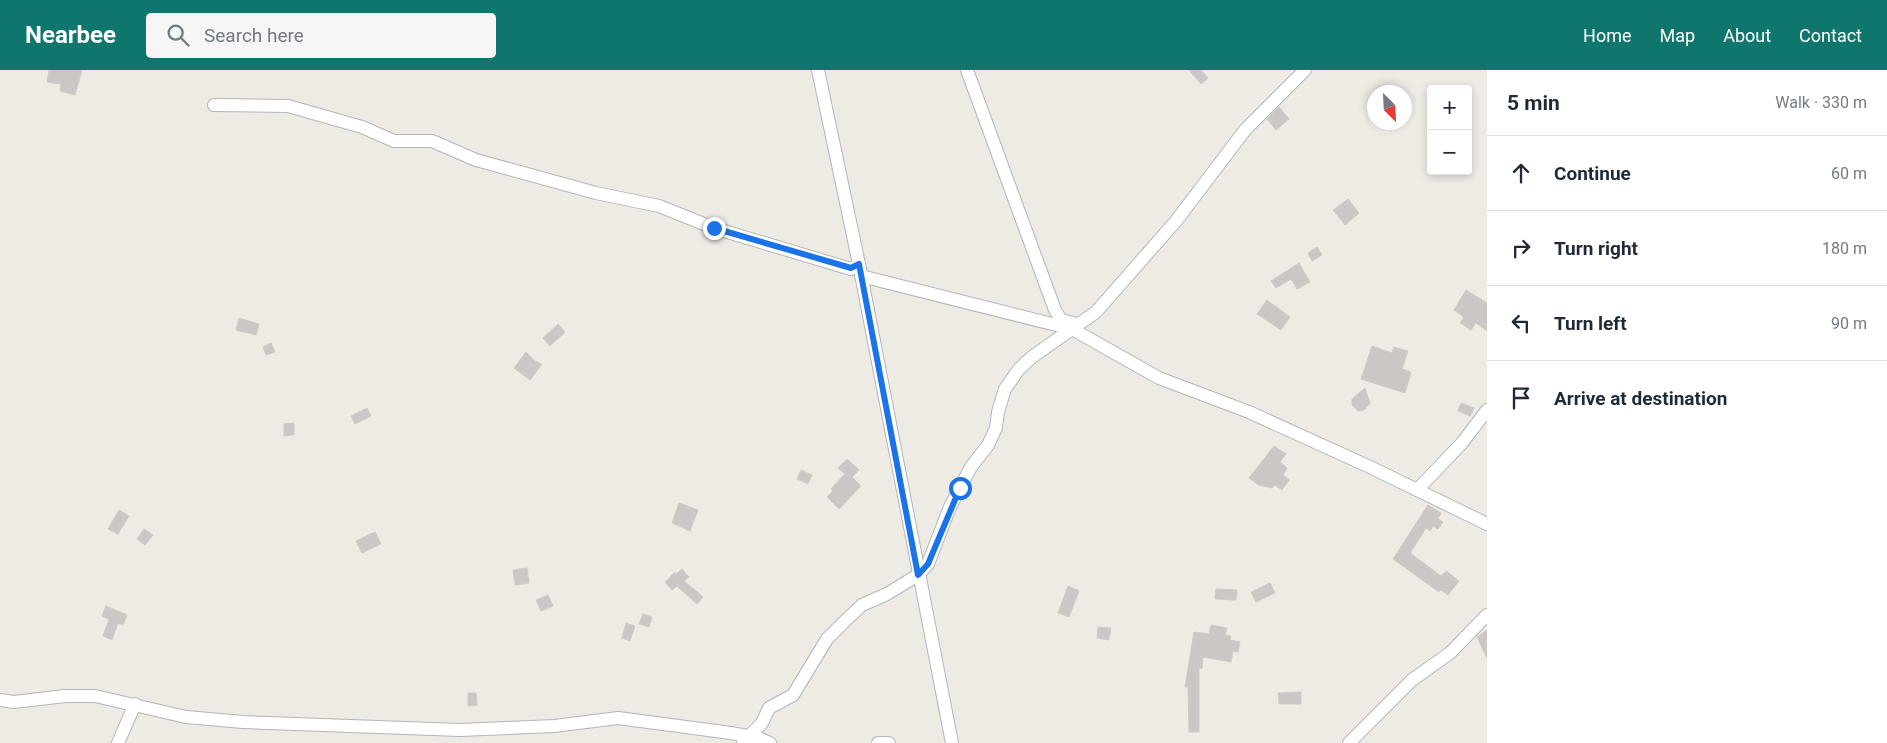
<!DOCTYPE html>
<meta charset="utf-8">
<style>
body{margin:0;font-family:Roboto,sans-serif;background:#f6f6f7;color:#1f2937}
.controls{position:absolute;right:15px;top:15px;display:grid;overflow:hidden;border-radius:5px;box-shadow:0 2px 8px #0003}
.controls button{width:45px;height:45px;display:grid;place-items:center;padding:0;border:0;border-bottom:1px solid #e0e1e3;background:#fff;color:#1f2937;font:25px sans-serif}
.compass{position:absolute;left:1367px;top:15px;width:45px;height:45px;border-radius:50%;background:#fff;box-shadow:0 2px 8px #0003;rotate:156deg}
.stop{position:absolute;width:15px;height:15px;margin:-11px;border:4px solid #1a73e8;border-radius:50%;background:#fff}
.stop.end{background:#1a73e8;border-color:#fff;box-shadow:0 1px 5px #0008}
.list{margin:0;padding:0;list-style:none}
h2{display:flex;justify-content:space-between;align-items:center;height:65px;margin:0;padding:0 20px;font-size:21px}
h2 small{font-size:16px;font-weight:400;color:#747a83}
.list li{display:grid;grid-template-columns:32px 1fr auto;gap:15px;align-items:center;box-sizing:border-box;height:75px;padding:0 20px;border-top:1px solid #e0e1e3}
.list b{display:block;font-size:19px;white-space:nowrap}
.list em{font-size:16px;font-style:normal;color:#747a83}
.icon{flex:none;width:28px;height:28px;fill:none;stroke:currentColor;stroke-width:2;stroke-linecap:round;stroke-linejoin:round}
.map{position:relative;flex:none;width:1487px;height:673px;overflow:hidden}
header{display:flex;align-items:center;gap:30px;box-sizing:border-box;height:70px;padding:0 25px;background:#0f766e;color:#fff}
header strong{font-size:24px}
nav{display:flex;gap:28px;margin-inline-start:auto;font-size:18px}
.search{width:350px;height:45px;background:#f6f6f7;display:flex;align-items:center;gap:12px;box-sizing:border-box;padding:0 18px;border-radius:5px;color:#747a83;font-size:19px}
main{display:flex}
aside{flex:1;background:#fff}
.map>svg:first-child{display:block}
</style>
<header>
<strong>Nearbee</strong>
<div class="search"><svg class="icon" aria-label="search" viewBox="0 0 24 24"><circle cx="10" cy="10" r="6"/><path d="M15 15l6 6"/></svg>Search here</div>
<nav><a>Home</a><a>Map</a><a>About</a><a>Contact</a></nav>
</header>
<main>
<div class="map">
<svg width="1487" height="673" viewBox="0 0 1487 673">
<rect width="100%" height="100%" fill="#eeeae4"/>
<g fill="#cbc7c4" stroke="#d2cbc3">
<path d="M49,0H82L75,25L60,21L61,14L47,12Z"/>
<path d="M1189,0H1201L1208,8L1201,14Z"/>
<path d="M1279,37L1289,49L1276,60L1267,49Z"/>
<path d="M1348,129L1359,143L1345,155L1333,140Z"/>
<path d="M1317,177L1322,185L1312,191L1308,183Z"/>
<path d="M1299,193L1310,212L1297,219L1291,209L1276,218L1271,211Z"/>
<path d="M1466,220L1487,233V261L1476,253L1471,260L1460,253L1464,247L1454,240Z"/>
<path d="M1267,230L1290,247L1281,260L1257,244Z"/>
<path d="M239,248L259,254L256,265L236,260Z"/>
<path d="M558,254L565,262L550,276L543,268Z"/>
<path d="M271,273L275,282L266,285L263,277Z"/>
<path d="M1372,276L1392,283L1394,277L1408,281L1402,299L1411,302L1405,323L1361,309Z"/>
<path d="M526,282L535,291L542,294L530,310L514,298Z"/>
<path d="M1365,318L1370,333L1364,340L1358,341L1352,335V329Z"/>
<path d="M1461,333L1474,338L1470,346L1458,341Z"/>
<path d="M367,338L371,346L355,354L351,346Z"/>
<path d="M294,353V365L284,366V354Z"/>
<path d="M1274,376L1286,384L1280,392L1287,398L1283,405L1289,410L1282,420L1275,415L1272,418L1259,415L1249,408Z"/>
<path d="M847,389L859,400L852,407L861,416L839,439L827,427L833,421L831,419L845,404L838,398Z"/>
<path d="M801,400L812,405L808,414L797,409Z"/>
<path d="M679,433L698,440L690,461L672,453Z"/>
<path d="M1428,435L1441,443L1438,449L1443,452L1438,459L1433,456L1430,461L1426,458L1410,483L1441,506L1446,501L1459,511L1448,525L1441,520L1439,522L1393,489Z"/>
<path d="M119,440L129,446L118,464L108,459Z"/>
<path d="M144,459L153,465L145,475L137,469Z"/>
<path d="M375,462L381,474L362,483L356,471Z"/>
<path d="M527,498L529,513L515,515L513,500Z"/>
<path d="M682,499L689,507L684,511L703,527L697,534L677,516L672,520L665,512L675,502L676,504Z"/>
<path d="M1270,513L1275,523L1256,532L1251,522Z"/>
<path d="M1068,516L1079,521L1069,547L1058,543Z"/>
<path d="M1216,519L1237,520L1236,530L1215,529Z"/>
<path d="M548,525L553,536L541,541L536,530Z"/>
<path d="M106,536L127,545L123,555L118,553L112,570L103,566L109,549L102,546Z"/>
<path d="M643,544L652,547L649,557L639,554Z"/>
<path d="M626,553L635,556L630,571L622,568Z"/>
<path d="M1211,555L1227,558L1225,565L1231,566L1230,570L1240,572L1238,582L1233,581L1231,592L1203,587L1202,599L1199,598V662H1189L1188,617H1185L1194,562L1209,564Z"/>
<path d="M1098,557L1111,558L1109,570L1097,568Z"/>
<path d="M1487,560V588L1477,567Z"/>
<path d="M1301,622V634H1279L1278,623Z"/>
<path d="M468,623H476L477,635L468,636Z"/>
</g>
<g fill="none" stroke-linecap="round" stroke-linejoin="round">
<g stroke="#b2b6b8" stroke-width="14">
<g id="minor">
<path d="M818,0L859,194L952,673"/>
<path d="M967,0L1055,240L1061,250L1074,253"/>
<path d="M214,35L288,36L362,57L394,71H432L476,90L596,123L659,136L714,158L851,199L859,194"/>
<path d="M861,206L1072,259L1159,308L1249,342L1370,397L1487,454"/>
<path d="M1417,420L1462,373L1487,340"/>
<path d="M0,630L14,632L65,626H95L186,647L243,652L460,660L554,656L618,648L731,663L758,668L770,673"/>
<path d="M118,673L135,634"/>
<path d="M743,673L762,653L769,638L793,625L827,569L844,552L862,535L887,524L918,505L928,494L950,437L971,397L988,375L996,358L998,342L1005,319L1019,299L1032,287L1096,242L1176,151L1245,60L1305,0"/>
<path d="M878,673H889"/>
<path d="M1349,673L1412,610L1450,583L1487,545"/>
</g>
</g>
<use href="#minor" stroke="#fff" stroke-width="12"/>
</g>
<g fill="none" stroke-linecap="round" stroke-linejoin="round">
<path stroke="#1a73e8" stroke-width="6" d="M714,158L851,198L859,194L918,505L928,494L960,418"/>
</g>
</svg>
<div class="controls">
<button>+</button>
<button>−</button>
</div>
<svg class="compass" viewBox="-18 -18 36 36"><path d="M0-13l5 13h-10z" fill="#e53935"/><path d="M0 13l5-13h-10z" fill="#747a83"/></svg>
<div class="stop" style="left:960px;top:418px"></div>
<div class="stop end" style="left:714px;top:158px"></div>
</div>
<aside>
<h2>5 min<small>Walk · 330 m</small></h2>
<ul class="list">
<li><svg class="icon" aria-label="ahead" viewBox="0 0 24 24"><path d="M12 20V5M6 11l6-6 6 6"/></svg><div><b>Continue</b></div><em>60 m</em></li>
<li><svg class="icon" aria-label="right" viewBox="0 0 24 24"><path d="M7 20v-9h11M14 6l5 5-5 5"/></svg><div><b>Turn right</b></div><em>180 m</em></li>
<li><svg class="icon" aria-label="left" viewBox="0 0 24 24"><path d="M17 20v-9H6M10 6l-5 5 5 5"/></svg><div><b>Turn left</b></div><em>90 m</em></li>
<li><svg class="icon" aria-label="arrive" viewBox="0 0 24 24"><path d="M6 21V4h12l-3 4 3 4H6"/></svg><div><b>Arrive at destination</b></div></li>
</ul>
</aside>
</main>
